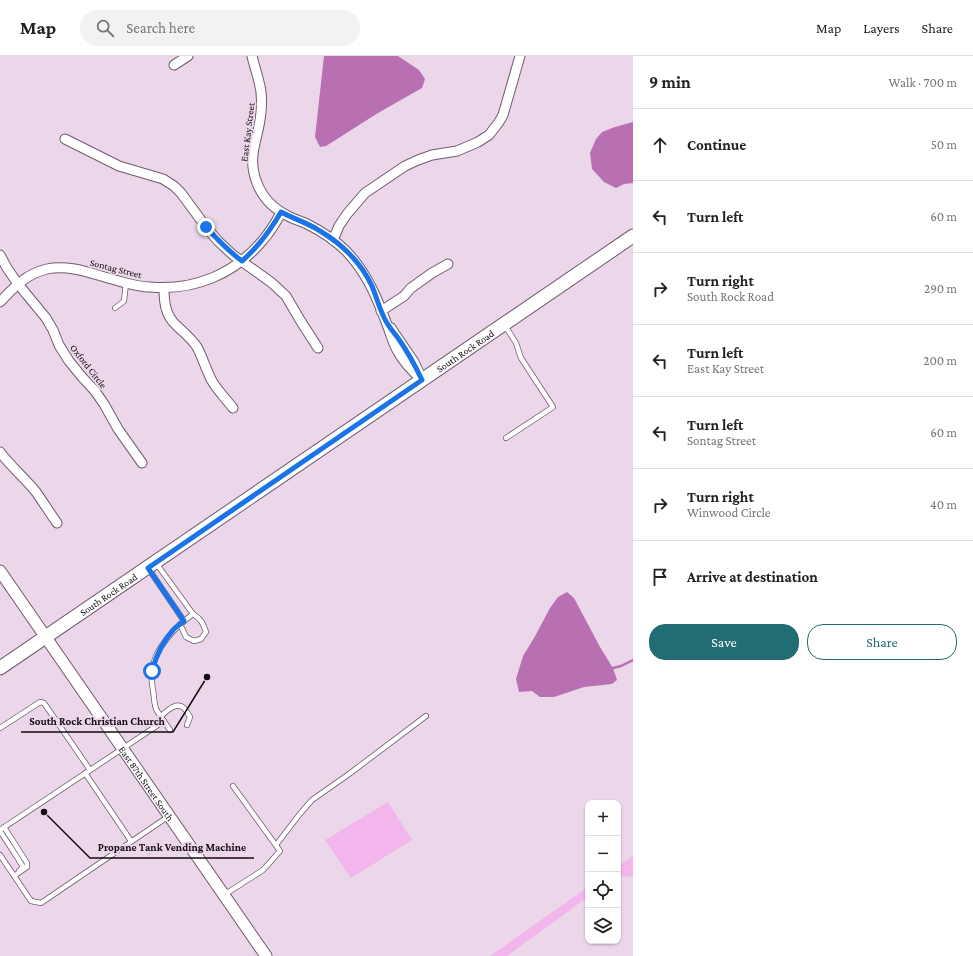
<!DOCTYPE html>
<meta charset="utf-8">
<style>
body{margin:0;font-family:"Crimson Pro",serif;background:#f2f2f2;color:#222}
.controls{position:absolute;right:12px;bottom:12px;display:grid;overflow:hidden;border-radius:8px;box-shadow:0 1px 3px #0004}
.controls button{width:36px;height:36px;display:grid;place-items:center;padding:0;border:0;border-bottom:1px solid #e0e0e0;background:#fff;color:#222;font:20px sans-serif}
.stop{position:absolute;width:12px;height:12px;margin:-9px;border:3px solid #1a73e8;border-radius:50%;background:#fff}
.stop.end{background:#1a73e8;border-color:#fff;box-shadow:0 1px 4px #0008}
.list{margin:0;padding:0;list-style:none}
h2{display:flex;justify-content:space-between;align-items:center;height:52px;margin:0;padding:0 16px;font-size:17px}
h2 small{font-size:13px;font-weight:400;color:#767676}
.list li{display:grid;grid-template-columns:26px 1fr auto;gap:12px;align-items:center;box-sizing:border-box;height:72px;padding:0 16px;border-top:1px solid #e0e0e0}
.list b{display:block;font-size:15px;white-space:nowrap}
.list p{margin:0;font-size:13px;white-space:nowrap;color:#767676}
.list em{font-size:13px;font-style:normal;color:#767676}
.actions{display:flex;gap:8px;padding:12px 16px}
.actions a{flex:1;padding:9px 0;border:1px solid #226d73;border-radius:16px;text-align:center;font-size:14px;color:#226d73}
.actions .main{background:#226d73;color:#fff}
.icon{flex:none;width:22px;height:22px;fill:none;stroke:currentColor;stroke-width:2;stroke-linecap:round;stroke-linejoin:round}
.map{position:relative;flex:none;width:633px;height:900px;overflow:hidden}
header{display:flex;align-items:center;gap:24px;box-sizing:border-box;height:56px;padding:0 20px;background:#fff;border-bottom:1px solid #e0e0e0}
header strong{font-size:19px}
nav{display:flex;gap:22px;margin-inline-start:auto;font-size:14px}
.search{width:280px;height:36px;background:#f2f2f2;display:flex;align-items:center;gap:10px;box-sizing:border-box;padding:0 14px;border-radius:22px;color:#767676;font-size:15px}
main{display:flex}
aside{flex:1;background:#fff}
.map>svg:first-child{display:block}
</style>
<header>
<strong>Map</strong>
<div class="search"><svg class="icon" aria-label="search" viewBox="0 0 24 24"><circle cx="10" cy="10" r="6"/><path d="M15 15l6 6"/></svg>Search here</div>
<nav><a>Map</a><a>Layers</a><a>Share</a></nav>
</header>
<main>
<div class="map">
<svg width="633" height="900" viewBox="0 0 633 900">
<rect width="100%" height="100%" fill="#ecd7ea"/>
<g fill="#f2b6ec">
<path d="M388,746L412,784L351,822L325,784Z"/>
<path d="M633,800V820L620,821L618,822V810Z"/>
<path d="M588,831V841L507,900H490Z"/>
</g>
<g fill="#b870b3">
<path d="M324,0H398L419,14L425,23L422,32L378,57L326,90L320,91L315,81Z"/>
<path d="M633,66V127L624,128L616,132L604,126L592,113L590,97L596,83L602,76L615,71Z"/>
<path d="M567,536L574,542L600,591L613,612L617,624L612,628L584,631L554,641H540L532,635L519,636L516,623L523,600L534,582L550,552L558,541Z"/>
</g>
<g fill="none" stroke-linecap="round" stroke-linejoin="round">
<path stroke="#b870b3" stroke-width="2.5" d="M613,612L621,610L633,604"/>
<g stroke="#6e5c6c" stroke-width="6">
<g id="service">
<path d="M115,252L124,245L126,227"/>
<path d="M504,268L516,287L521,302L553,351L506,382"/>
<path d="M156,507L193,558"/>
<path d="M148,512L184,565"/>
<path d="M161,660C167,655 176,645 184,652C186,654 188,658 190,661L187,669"/>
<path d="M0,672L40,646L44,647L90,714"/>
<path d="M170,674C165,667 160,660 156,653C154,647 154,640 153,634C152,628 151,621 152,615C154,593 175,571 193,558C201,563 203,567 206,576L201,583L194,585L186,581L180,568"/>
<path d="M85,717L131,785"/>
<path d="M4,771L27,807V811L14,820"/>
<path d="M0,774L164,665"/>
<path d="M0,775L17,801L23,811L19,815"/>
<path d="M276,789L299,759L312,744L349,718L426,660"/>
<path d="M0,799L31,845L41,847L169,760"/>
<path d="M224,839L263,814L280,795L233,730"/>
</g>
</g>
<g stroke="#6e5c6c" stroke-width="11">
<g id="minor">
<path d="M252,0C254,9 257,17 259,26C262,36 262,46 261,56C259,83 246,99 257,127C263,143 275,154 290,161C296,164 301,165 307,168C321,175 335,184 346,195C366,216 376,239 386,266C390,275 392,285 397,294C403,306 412,315 422,324"/>
<path d="M174,9L188,0"/>
<path d="M65,83L119,110L163,123L174,130L181,137L206,171L218,185L233,199L272,227L286,240L300,264L318,292"/>
<path d="M333,184L339,170L347,158L365,137L405,110L418,104L432,99L457,95L478,86L489,79L499,66L503,59L520,0"/>
<path d="M0,199L7,212L18,228L46,262L53,274L59,289L69,305L82,321L95,335L104,348L118,373L142,407"/>
<path d="M164,232C164,245 165,259 176,269C183,276 191,282 197,291C203,302 206,314 212,325C218,335 226,343 233,352"/>
<path d="M0,246C14,231 26,218 47,213C69,208 93,218 115,224C126,227 138,231 150,231C194,235 235,218 263,184C270,176 276,166 281,157"/>
<path d="M381,255L404,240L411,232L432,217L448,208"/>
<path d="M391,272L414,306L420,319"/>
<path d="M0,396C11,411 25,422 36,436C43,446 50,457 57,467"/>
</g>
</g>
<g stroke="#6e5c6c" stroke-width="13">
<g id="tertiary">
<path id="s1" d="M0,515L266,900"/>
</g>
</g>
<g stroke="#6e5c6c" stroke-width="15">
<g id="secondary">
<path id="s2" d="M0,612L633,180"/>
</g>
</g>
<use href="#service" stroke="#fff" stroke-width="4.5"/>
<use href="#minor" stroke="#fff" stroke-width="9"/>
<use href="#tertiary" stroke="#fff" stroke-width="11"/>
<use href="#secondary" stroke="#fff" stroke-width="13"/>
</g>
<g fill="none" stroke-linecap="round" stroke-linejoin="round">
<path stroke="#1a73e8" stroke-width="5" d="M152,615C156,600 163,585 174,573C177,570 181,568 184,565L148,512L422,324C415,309 407,295 398,282C394,277 390,272 387,267C380,256 377,242 372,230C361,207 342,188 320,175C308,167 294,163 281,156C270,175 258,191 242,205C228,195 217,183 206,171"/>
</g>
<g text-anchor="middle" stroke-width="4" stroke-linejoin="round" paint-order="stroke">
<g font-size="10" fill="#120b11" stroke="#ecd7ea">
<text transform="translate(247 76) rotate(-83)" y="4">East Kay Street</text>
<text transform="translate(116 212) rotate(14)" y="4">Sontag Street</text>
<text dy="4" stroke="none"><textPath href="#s2" startOffset="563">South Rock Road</textPath></text>
<text transform="translate(89 310) rotate(52)" y="4">Oxford Circle</text>
<text dy="4" stroke="none"><textPath href="#s2" startOffset="131">South Rock Road</textPath></text>
<text dy="4" stroke="none"><textPath href="#s1" startOffset="258">East 87th Street South</textPath></text>
</g>
</g>
<path fill="none" stroke="#120b11" stroke-width="1.5" d="M207 621L173 676H21M44 756L90 802H254"/>
<g fill="#120b11" stroke="#ecd7ea" stroke-width="1.5">
<circle cx="207" cy="621" r="4"/>
<circle cx="44" cy="756" r="4"/>
</g>
<g font-size="11" text-anchor="middle" font-weight="bold" fill="#120b11" stroke="#ecd7ea" stroke-width="4" stroke-linejoin="round" paint-order="stroke">
<text x="97" y="669">South Rock Christian Church</text>
<text x="172" y="795">Propane Tank Vending Machine</text>
</g>
</svg>
<div class="controls">
<button>+</button>
<button>−</button>
<button><svg class="icon" aria-label="locate" viewBox="0 0 24 24"><circle cx="12" cy="12" r="6"/><path d="M12 2v4M12 18v4M2 12h4M18 12h4"/></svg></button>
<button><svg class="icon" aria-label="layers" viewBox="0 0 24 24"><path d="M12 4l9 5-9 5-9-5zM3 14l9 5 9-5"/></svg></button>
</div>
<div class="stop" style="left:152px;top:615px"></div>
<div class="stop end" style="left:206px;top:171px"></div>
</div>
<aside>
<h2>9 min<small>Walk · 700 m</small></h2>
<ul class="list">
<li><svg class="icon" aria-label="ahead" viewBox="0 0 24 24"><path d="M12 20V5M6 11l6-6 6 6"/></svg><div><b>Continue</b></div><em>50 m</em></li>
<li><svg class="icon" aria-label="left" viewBox="0 0 24 24"><path d="M17 20v-9H6M10 6l-5 5 5 5"/></svg><div><b>Turn left</b></div><em>60 m</em></li>
<li><svg class="icon" aria-label="right" viewBox="0 0 24 24"><path d="M7 20v-9h11M14 6l5 5-5 5"/></svg><div><b>Turn right</b><p>South Rock Road</p></div><em>290 m</em></li>
<li><svg class="icon" aria-label="left" viewBox="0 0 24 24"><path d="M17 20v-9H6M10 6l-5 5 5 5"/></svg><div><b>Turn left</b><p>East Kay Street</p></div><em>200 m</em></li>
<li><svg class="icon" aria-label="left" viewBox="0 0 24 24"><path d="M17 20v-9H6M10 6l-5 5 5 5"/></svg><div><b>Turn left</b><p>Sontag Street</p></div><em>60 m</em></li>
<li><svg class="icon" aria-label="right" viewBox="0 0 24 24"><path d="M7 20v-9h11M14 6l5 5-5 5"/></svg><div><b>Turn right</b><p>Winwood Circle</p></div><em>40 m</em></li>
<li><svg class="icon" aria-label="arrive" viewBox="0 0 24 24"><path d="M6 21V4h12l-3 4 3 4H6"/></svg><div><b>Arrive at destination</b></div></li>
</ul>
<div class="actions"><a class="main">Save</a><a>Share</a></div>
</aside>
</main>
